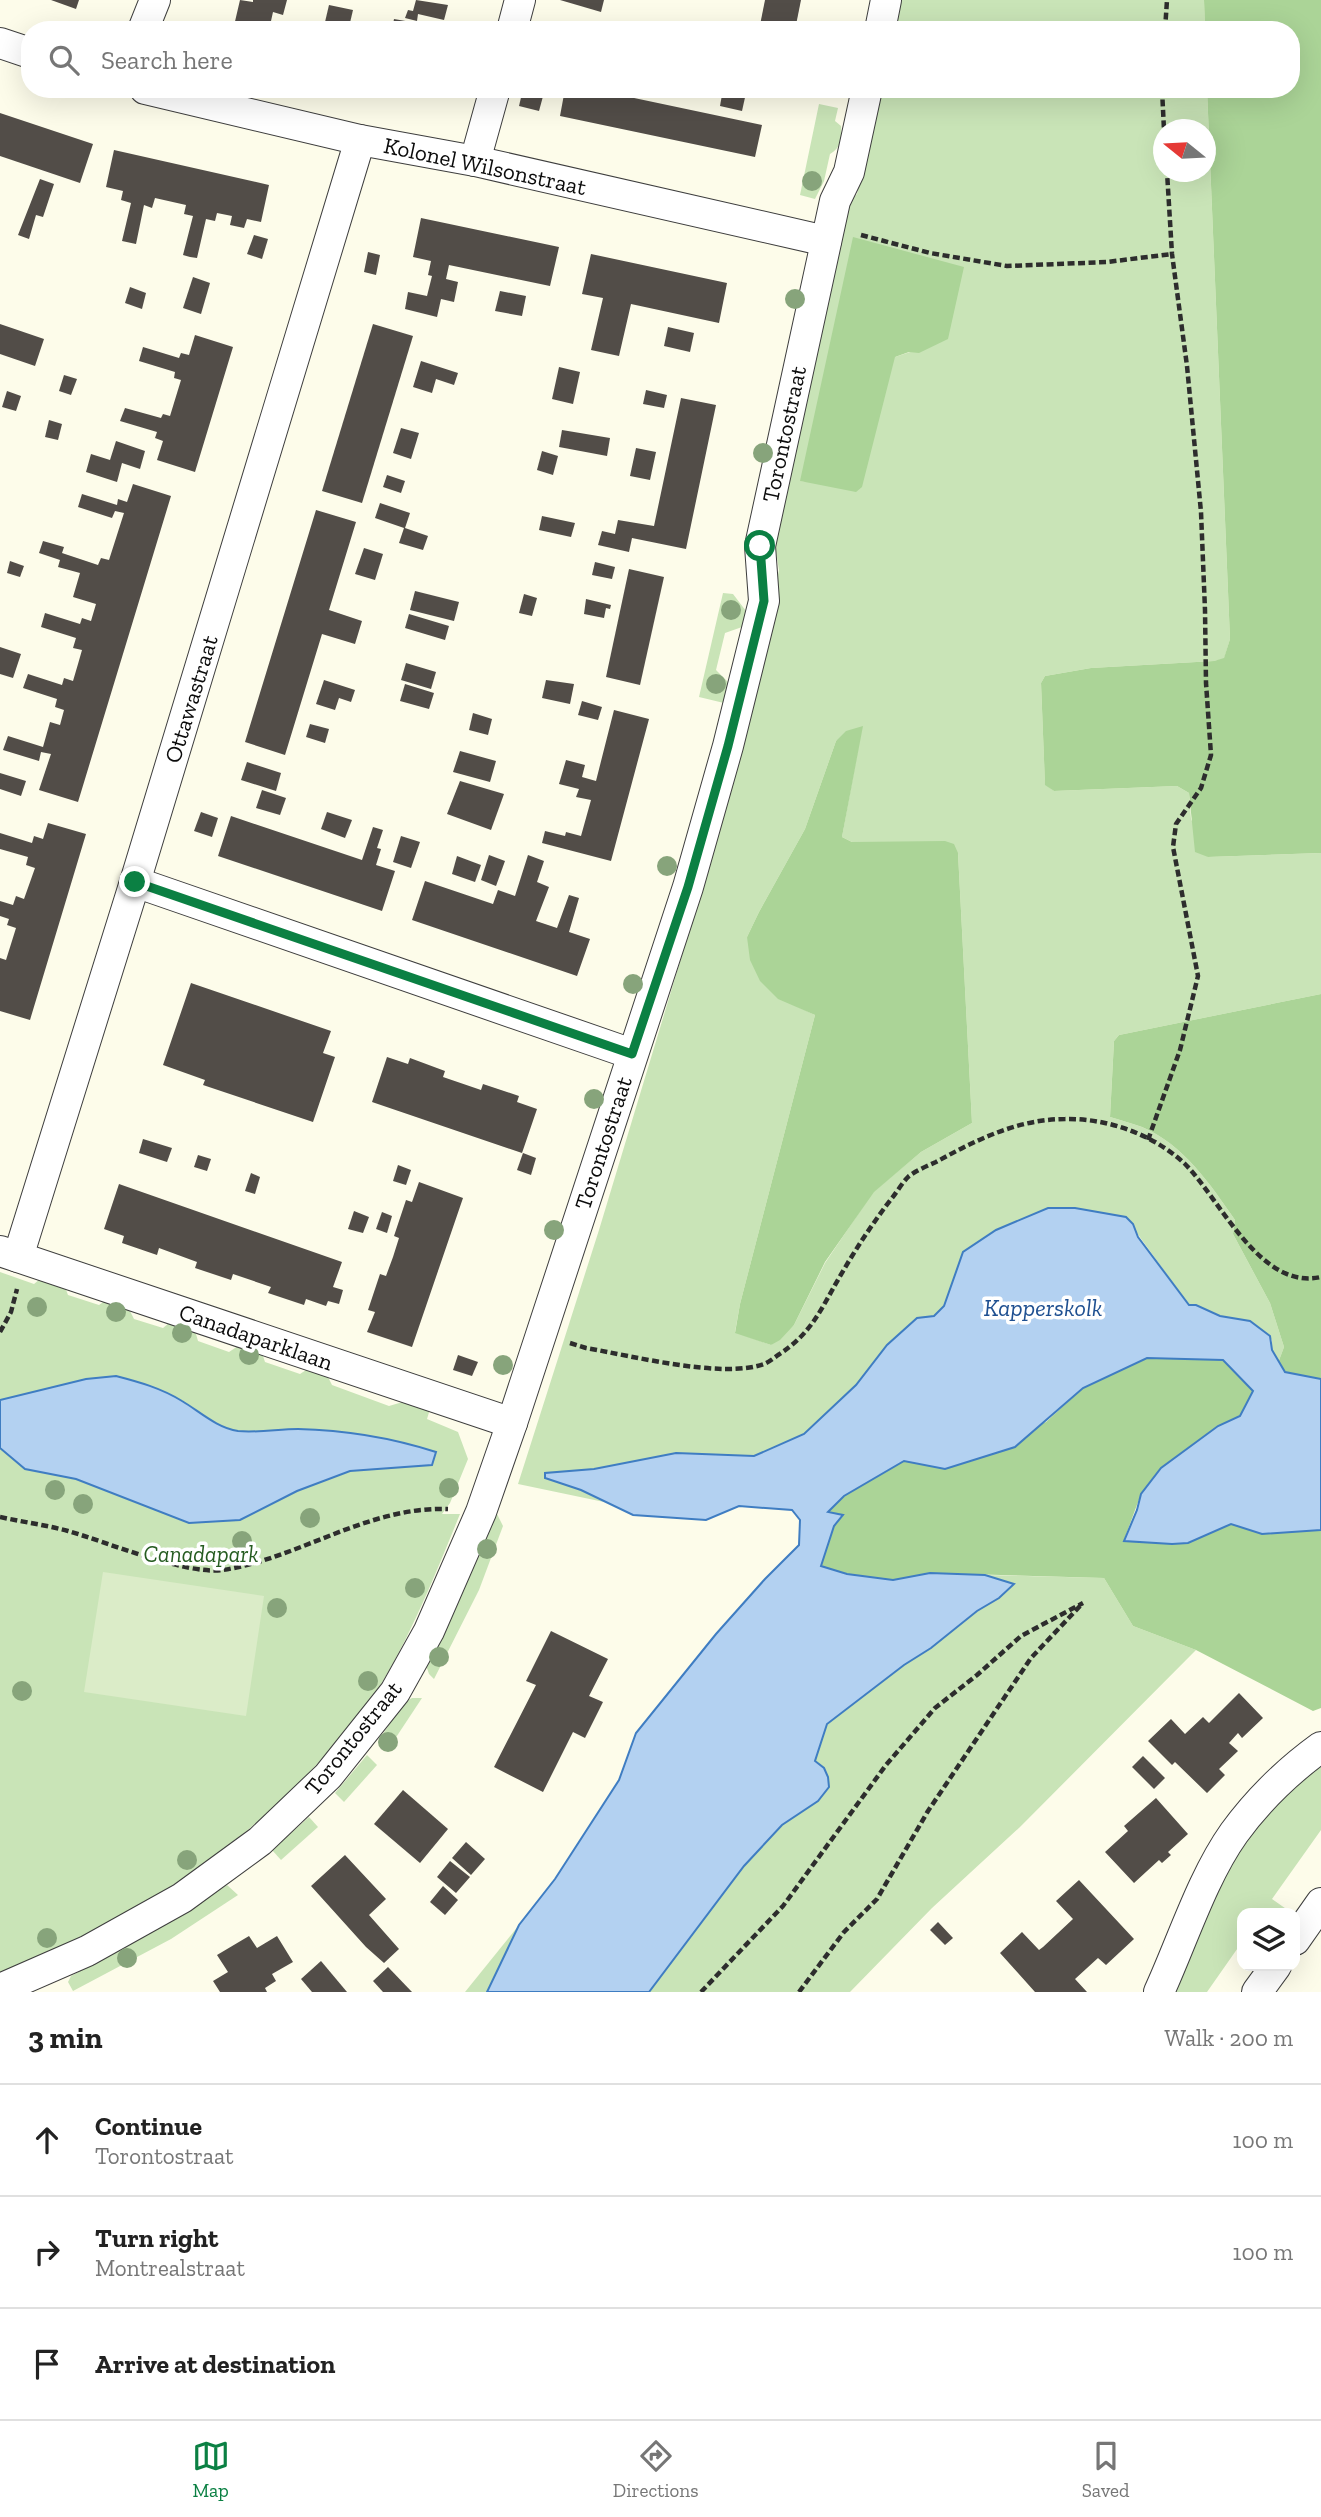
<!DOCTYPE html>
<meta charset="utf-8">
<style>
body{margin:0;font-family:"Zilla Slab",serif;background:#f6f6f6;color:#222}
.controls{position:absolute;right:21px;bottom:21px;display:grid;overflow:hidden;border-radius:14px;box-shadow:0 7px 28px #0002}
.controls button{width:63px;height:63px;display:grid;place-items:center;padding:0;border:0;border-bottom:2px solid #e0e0e0;background:#fff;color:#222;font:35px sans-serif}
.compass{position:absolute;left:1153px;top:119px;width:63px;height:63px;border-radius:50%;background:#fff;box-shadow:0 7px 28px #0002;rotate:288deg}
.stop{position:absolute;width:21px;height:21px;margin:-16px;border:5px solid #0b8043;border-radius:50%;background:#fff}
.stop.end{background:#0b8043;border-color:#fff;box-shadow:0 2px 7px #0008}
.list{margin:0;padding:0;list-style:none}
h2{display:flex;justify-content:space-between;align-items:center;height:91px;margin:0;padding:0 28px;font-size:30px}
h2 small{font-size:23px;font-weight:400;color:#767676}
.list li{display:grid;grid-template-columns:46px 1fr auto;gap:21px;align-items:center;box-sizing:border-box;height:112px;padding:0 28px;border-top:2px solid #e0e0e0}
.list b{display:block;font-size:26px;white-space:nowrap}
.list p{margin:0;font-size:23px;white-space:nowrap;color:#767676}
.list em{font-size:23px;font-style:normal;color:#767676}
.icon{flex:none;width:38px;height:38px;fill:none;stroke:currentColor;stroke-width:2;stroke-linecap:round;stroke-linejoin:round}
.map{position:relative;flex:none;width:1321px;height:1992px;overflow:hidden}
.search{position:absolute;background:#fff;box-shadow:0 7px 28px #0002;left:21px;right:21px;top:21px;height:77px;display:flex;align-items:center;gap:18px;box-sizing:border-box;padding:0 24px;border-radius:28px;color:#767676;font-size:26px}
.sheet{height:427px;background:#fff}
nav{display:flex;justify-content:space-around;align-items:center;box-sizing:border-box;height:98px;border-top:2px solid #e0e0e0;background:#fff;font-size:19px;color:#767676}
nav a{display:grid;justify-items:center;gap:4px}
nav .on{color:#0b8043}
.map>svg:first-child{display:block}
</style>
<div class="map">
<svg width="1321" height="1992" viewBox="0 0 1321 1992">
<rect width="100%" height="100%" fill="#fdfcea"/>
<g fill="#c9e4b7" fill-rule="evenodd">
<path d="M898,0H1204L1205,30H892Z"/>
<path d="M879,89H1207L1230,639L1224,659L1214,661L1091,668L1045,676L1041,683L1045,784L1054,791L1177,786L1189,793L1191,819L1208,857L1321,853V994L1119,1035L1114,1041L1110,1117C1120,1120 1131,1123 1142,1127C1183,1144 1211,1185 1235,1220L1233,1234L1270,1303L1284,1347L1278,1363L1272,1350V1340L1250,1321L1220,1316L1196,1305H1189L1134,1229L963,1252L944,1306L934,1316L917,1319L887,1345L856,1385L804,1434L754,1456L676,1453L594,1469L545,1473V1478L581,1490L604,1502L518,1484L599,1230L708,869L732,779L779,570L774,540L850,200L857,194ZM1164,130H1206V172H1164ZM964,267L910,352L895,357L811,482L800,481ZM862,727L842,837L852,842L958,853L972,1123L921,1152L873,1192L825,1263L794,1325L771,1345L735,1332L740,1304L815,1015L798,1007L747,937L759,912L805,829L836,741Z"/>
<path d="M819,104L838,108L835,121L841,126C842,138 841,148 830,154L824,181L815,199L800,195Z"/>
<path d="M723,593L733,594L746,611L742,627L725,633L716,670L728,682L724,703L699,697Z"/>
<path d="M0,1272L34,1284L40,1279L65,1287L68,1295L99,1305L106,1300L129,1309L134,1319L163,1328L169,1323L186,1324L196,1334L198,1341L229,1352L238,1346L262,1353L265,1362L300,1374L309,1368L328,1377L332,1385L389,1406L406,1401L430,1409L427,1419L458,1432L468,1459L450,1503L442,1514H460C433,1580 407,1646 368,1705C357,1723 340,1738 326,1754C236,1856 125,1922 0,1976Z"/>
<path d="M495,1510L503,1526L479,1590L434,1679L429,1674L426,1665L455,1610Z"/>
<path d="M985,1575L1104,1578L1133,1626L1196,1650L1020,1827L932,1908L850,1992H649L744,1866L782,1825L818,1801L828,1787V1776L824,1768L815,1761L827,1724L904,1665L931,1648L977,1611L999,1598L1013,1584Z"/>
<path d="M412,1698H422L387,1751L382,1746L381,1737L403,1703Z"/>
<path d="M367,1755L377,1765L344,1802L335,1793Z"/>
<path d="M1321,1756V1830L1272,1899L1292,1913H1272L1266,1909L1262,1913H1242V1942L1207,1992H1171L1234,1851Z"/>
<path d="M309,1817L318,1827L281,1860L272,1850Z"/>
<path d="M227,1885L238,1895L171,1939L73,1991L68,1982L71,1976L166,1924Z"/>
<path d="M519,1925L487,1992H465Z"/>
</g>
<g fill="#abd497">
<path d="M1204,0H1321V853L1208,857L1195,852L1189,793L1177,786L1054,791L1045,785L1041,683L1045,676L1091,668L1214,661L1224,658L1230,639L1207,89H1291V30H1205Z"/>
<path d="M853,237L964,267L948,339L919,353L909,352L895,357L862,487L856,492L800,481Z"/>
<path d="M863,726L842,837L852,842L945,841L954,844L958,853L972,1123L921,1152L874,1192L825,1262L794,1325L780,1340L771,1345L735,1333L740,1304L815,1015L778,999L760,981L750,960L747,937L759,912L805,829L836,741L846,731Z"/>
<path d="M1321,994V1379L1285,1372L1278,1363L1284,1347L1270,1303L1233,1234L1235,1220C1211,1185 1183,1144 1142,1127C1131,1123 1120,1120 1110,1117L1114,1041L1119,1035Z"/>
<path d="M1147,1358L1223,1360L1253,1391L1240,1417L1218,1426L1141,1494L1124,1540L1145,1543H1188L1231,1524L1262,1534L1321,1530V1708L1313,1711L1196,1650L1133,1626L1104,1578L930,1573L893,1580L847,1574L820,1566L834,1526L843,1516L827,1513L844,1496L904,1461L945,1469L1046,1422L1083,1388Z"/>
</g>
<path fill="#dbecc8" d="M103,1572L264,1596L246,1716L84,1692Z"/>
<g fill="#b3d1f1" stroke="#3f7dc2" stroke-width="2">
<path d="M1048,1208H1075L1126,1217L1133,1224L1138,1237L1189,1305H1196L1220,1316L1250,1321L1270,1336L1272,1350L1285,1372L1321,1379V1530L1262,1534L1231,1524L1188,1543L1172,1544L1124,1541L1137,1510L1141,1494L1161,1468L1218,1426L1240,1416L1253,1391L1223,1360L1147,1358L1083,1388L1015,1447L945,1469L904,1461L844,1496L828,1512L843,1515L834,1526L821,1566L847,1574L893,1580L930,1573L985,1575L1014,1584L999,1598L977,1611L931,1648L904,1665L827,1724L815,1761L824,1768L828,1777L829,1787L818,1801L782,1825L744,1866L649,1992H487L519,1925L555,1879L619,1780L636,1733L716,1634L765,1579L799,1545L800,1520L792,1510L739,1506L706,1520L633,1515L581,1490L545,1478V1473L594,1469L676,1453L754,1456L804,1434L856,1385L887,1345L917,1318L934,1316L944,1306L963,1252L996,1230Z"/>
<path d="M116,1376C139,1382 161,1388 182,1401C199,1411 217,1428 238,1431C257,1433 279,1429 298,1429C347,1430 389,1437 436,1452L432,1465L350,1471L297,1491L240,1520L189,1523L76,1479L25,1469L0,1448V1400L86,1379Z"/>
</g>
<g fill="#524d48">
<path d="M51,0H79L76,9Z"/>
<path d="M240,0L253,2V0H287L283,15L273,12L271,21L305,30H233Z"/>
<path d="M416,0L448,5L444,20L418,14L417,21L405,18L408,10L413,11Z"/>
<path d="M560,0H604L601,12Z"/>
<path d="M765,0H801L795,30H759Z"/>
<path d="M329,5L353,10L349,27L325,22Z"/>
<path d="M394,19L417,23L416,30H392Z"/>
<path d="M690,23L716,27V30H688Z"/>
<path d="M523,89H545L539,111L519,106Z"/>
<path d="M565,89H601V91L762,125L755,157L560,116Z"/>
<path d="M654,89H680L678,98L653,92Z"/>
<path d="M723,89L746,93L742,111L720,106Z"/>
<path d="M0,113L93,144L80,183L0,156Z"/>
<path d="M114,150L269,185L261,222L247,219L244,228L230,225L232,216L217,213L215,221L206,219L197,258L190,257L183,255L193,216L184,214L186,205L155,198L152,208L144,205L136,244L122,241L131,203L121,200L123,191L106,187Z"/>
<path d="M40,179L54,184L43,217L36,215L29,239L18,235Z"/>
<path d="M421,218L559,247L550,286L449,265L446,279L458,282L454,302L441,299L437,317L405,309L408,292L427,296L432,276L428,275L431,261L413,257Z"/>
<path d="M254,235L268,239L262,259L247,254Z"/>
<path d="M368,252L380,255L376,275L364,272Z"/>
<path d="M591,254L727,283L719,323L631,304L619,356L591,350L603,298L582,294Z"/>
<path d="M193,277L210,283L201,314L183,308Z"/>
<path d="M130,287L146,293L142,309L125,303Z"/>
<path d="M500,291L526,296L522,316L495,311Z"/>
<path d="M0,324L44,339L35,366L0,354Z"/>
<path d="M373,324L413,336L362,503L322,491Z"/>
<path d="M668,327L694,333L690,352L664,346Z"/>
<path d="M195,335L233,347L195,472L157,460L163,441L155,438L157,432L120,421L125,408L161,418L163,414L170,416L181,380L174,378L175,372L139,361L143,347L179,358L181,353L189,355Z"/>
<path d="M421,361L458,373L454,385L436,379L432,393L413,387Z"/>
<path d="M559,367L580,372L573,404L552,399Z"/>
<path d="M64,375L77,379L71,395L59,391Z"/>
<path d="M646,390L667,395L664,408L643,404Z"/>
<path d="M7,391L21,396L16,411L2,407Z"/>
<path d="M681,398L716,405L686,549L632,538L629,552L598,545L602,531L615,534L618,520L654,526Z"/>
<path d="M49,420L62,424L58,440L45,437Z"/>
<path d="M401,428L419,433L411,459L393,453Z"/>
<path d="M562,430L610,438L607,456L559,447Z"/>
<path d="M116,441L145,451L140,469L122,463L117,482L86,472L91,454L110,460Z"/>
<path d="M636,448L656,452L650,480L630,476Z"/>
<path d="M542,451L558,456L553,475L537,470Z"/>
<path d="M387,475L405,481L401,493L383,487Z"/>
<path d="M133,484L171,496L78,802L39,790L51,754L41,752L39,761L3,750L8,736L43,747L50,722L60,725L64,710L55,707L57,699L23,688L28,674L62,685L64,678L73,681L78,664L82,650L73,648L76,638L41,627L45,613L80,624L82,618L91,621L96,604L73,597L80,573L58,567L60,560L39,553L43,541L64,547L62,553L98,565L101,558L109,560L124,513L115,511L112,518L78,507L82,494L117,505L118,499L127,502Z"/>
<path d="M380,503L410,513L405,528L428,536L423,550L399,543L404,528L375,518Z"/>
<path d="M316,510L356,522L329,610L362,621L355,644L322,634L285,755L245,742Z"/>
<path d="M542,516L575,523L571,537L539,530Z"/>
<path d="M364,548L383,554L375,580L355,574Z"/>
<path d="M10,561L24,566L20,577L7,573Z"/>
<path d="M595,562L615,567L612,579L592,575Z"/>
<path d="M629,569L664,577L640,685L606,677Z"/>
<path d="M415,591L459,602L454,621L410,610Z"/>
<path d="M524,594L537,598L532,616L519,613Z"/>
<path d="M586,599L611,605L610,609L606,608L604,618L584,614Z"/>
<path d="M409,614L449,626L445,640L405,628Z"/>
<path d="M0,647L21,654L13,678L0,674Z"/>
<path d="M406,663L436,672L431,689L401,680Z"/>
<path d="M324,680L355,690L351,702L339,698L335,710L316,704Z"/>
<path d="M546,680L574,684L570,704L542,698Z"/>
<path d="M405,684L434,693L429,709L400,701Z"/>
<path d="M582,701L602,707L598,720L578,715Z"/>
<path d="M614,710L649,719L611,861L542,843L545,831L565,836L566,832L581,836L591,800L576,797L579,789L559,784L566,760L585,765L582,777L596,781Z"/>
<path d="M473,713L492,719L488,735L469,730Z"/>
<path d="M310,724L329,729L325,743L306,737Z"/>
<path d="M460,751L496,761L490,782L453,772Z"/>
<path d="M247,762L281,773L276,791L241,780Z"/>
<path d="M0,773L26,781L21,796L0,789Z"/>
<path d="M460,781L504,794L491,830L447,814Z"/>
<path d="M262,790L286,798L280,815L256,808Z"/>
<path d="M201,812L218,818L212,837L194,831Z"/>
<path d="M327,812L352,820L345,838L321,829Z"/>
<path d="M231,816L362,860L373,827L383,830L377,848L381,849L376,865L395,871L382,911L218,856Z"/>
<path d="M48,823L86,834L30,1020L0,1011V958L6,960L16,928L7,925L9,919L0,916V901L13,905L16,896L24,899L35,868L26,865L28,857L0,849V833L32,843L34,836L43,839Z"/>
<path d="M401,836L420,842L411,868L393,862Z"/>
<path d="M489,855L505,861L496,886L481,880Z"/>
<path d="M528,855L544,861L537,882L549,887L536,921L557,928L569,895L579,898L569,932L590,939L577,976L412,920L425,881L493,904L498,890L515,896Z"/>
<path d="M457,856L481,865L475,882L452,874Z"/>
<path d="M191,983L331,1031L323,1053L335,1057L313,1122L203,1085L205,1080L163,1065Z"/>
<path d="M387,1057L408,1064L410,1058L445,1071L443,1077L481,1090L483,1084L519,1096L517,1102L537,1109L522,1153L372,1102Z"/>
<path d="M143,1139L172,1148L167,1162L139,1153Z"/>
<path d="M523,1153L536,1158L531,1175L517,1170Z"/>
<path d="M198,1155L211,1159L207,1171L194,1167Z"/>
<path d="M398,1165L411,1170L406,1185L393,1181Z"/>
<path d="M251,1173L260,1177L255,1194L245,1191Z"/>
<path d="M419,1182L463,1198L412,1347L367,1332L375,1312L368,1310L380,1274L386,1276L393,1257L399,1238L394,1236L406,1200L412,1202Z"/>
<path d="M119,1184L342,1262L333,1287L343,1290L339,1304L328,1301L326,1306L306,1299L304,1305L268,1293L271,1287L233,1274L231,1280L195,1268L197,1262L159,1248L157,1255L122,1243L124,1236L104,1229Z"/>
<path d="M354,1211L369,1217L363,1233L348,1229Z"/>
<path d="M382,1212L392,1216L387,1233L376,1229Z"/>
<path d="M458,1355L478,1362L472,1376L453,1370Z"/>
<path d="M551,1631L608,1659L589,1696L603,1702L585,1738L573,1732L543,1792L494,1767L536,1685L526,1681Z"/>
<path d="M1239,1693L1263,1718L1242,1738L1238,1733L1229,1743L1238,1751L1219,1769L1225,1775L1207,1793L1175,1762L1172,1765L1148,1741L1171,1719L1185,1734L1203,1717L1209,1723Z"/>
<path d="M1143,1756L1165,1778L1154,1789L1132,1767Z"/>
<path d="M403,1790L448,1829L420,1863L374,1824Z"/>
<path d="M1156,1798L1188,1834L1168,1852L1171,1855L1162,1863L1159,1860L1134,1883L1105,1852L1128,1831L1124,1826Z"/>
<path d="M466,1842L485,1859L471,1875L452,1858Z"/>
<path d="M345,1855L386,1899L369,1915L399,1949L384,1963L366,1947L311,1886Z"/>
<path d="M450,1861L470,1877L456,1893L437,1877Z"/>
<path d="M1079,1880L1134,1939L1106,1965L1098,1958L1075,1979L1087,1992H1035L1000,1953L1022,1932L1039,1950L1043,1947L1073,1919L1056,1901Z"/>
<path d="M443,1886L458,1900L445,1915L430,1902Z"/>
<path d="M938,1922L953,1938L945,1945L930,1930Z"/>
<path d="M249,1936L257,1948L277,1936L293,1962L272,1974L276,1981L265,1988L267,1992H220L213,1981L228,1972L217,1955Z"/>
<path d="M321,1961L347,1992H312L301,1979Z"/>
<path d="M388,1967L412,1992H383L373,1981Z"/>
</g>
<g fill="none" stroke-linecap="round" stroke-linejoin="round">
<g stroke="#3e3e3e" stroke-width="32">
<g id="street">
<path d="M143,30L155,0"/>
<path d="M512,30L520,0"/>
<path d="M880,30L886,0"/>
<path d="M0,43L30,53"/>
<path d="M145,89L360,140L475,161L826,241"/>
<path d="M475,161L495,89"/>
<path d="M135,882L632,1054"/>
<path d="M0,1251L512,1423"/>
<path d="M18,1257L135,882L360,140"/>
<path d="M1295,1940L1321,1903"/>
<path d="M0,1989L87,1951L182,1898L260,1841L328,1776L395,1692L429,1631L481,1512L512,1423L688,887L728,746L764,601L760,546L835,201L849,172L867,89"/>
<path d="M1159,1992C1182,1942 1202,1878 1234,1833C1258,1800 1288,1771 1321,1747"/>
<path d="M1257,1992L1276,1966"/>
</g>
</g>
<g stroke="#2d2d2d" stroke-width="4.5" stroke-dasharray="7 3.5" stroke-linecap="butt">
<path d="M1165,30L1167,0"/>
<path d="M1162,89L1164,130"/>
<path d="M861,235L930,253L1007,266L1107,262L1172,254"/>
<path d="M1148,1140L1180,1050L1198,976L1173,847L1176,824L1201,788L1211,755L1206,683L1205,610L1201,512L1187,366L1172,254L1167,172"/>
<path d="M0,1332L11,1312L17,1289"/>
<path d="M570,1343L586,1348C633,1356 722,1379 764,1364C769,1362 774,1358 778,1355C811,1334 820,1311 839,1278C855,1250 872,1224 892,1198C897,1192 902,1183 908,1177C915,1171 927,1166 936,1162C976,1140 1018,1119 1065,1119C1108,1118 1155,1135 1186,1165C1221,1201 1261,1291 1321,1277"/>
<path d="M0,1517C23,1522 46,1525 68,1531C107,1542 185,1575 223,1570C300,1558 368,1506 448,1509"/>
<path d="M701,1992L783,1906L886,1765L935,1708L977,1675L1021,1636L1083,1603"/>
<path d="M799,1992L844,1932L877,1899L928,1811L1031,1658L1080,1606"/>
</g>
<use href="#street" stroke="#fff" stroke-width="30"/>
</g>
<g fill="#87a47b">
<circle cx="812" cy="181" r="10"/>
<circle cx="795" cy="299" r="10"/>
<circle cx="763" cy="453" r="10"/>
<circle cx="731" cy="610" r="10"/>
<circle cx="716" cy="684" r="10"/>
<circle cx="667" cy="866" r="10"/>
<circle cx="633" cy="984" r="10"/>
<circle cx="594" cy="1099" r="10"/>
<circle cx="554" cy="1230" r="10"/>
<circle cx="37" cy="1307" r="10"/>
<circle cx="116" cy="1312" r="10"/>
<circle cx="182" cy="1333" r="10"/>
<circle cx="249" cy="1355" r="10"/>
<circle cx="503" cy="1365" r="10"/>
<circle cx="449" cy="1488" r="10"/>
<circle cx="55" cy="1490" r="10"/>
<circle cx="83" cy="1504" r="10"/>
<circle cx="310" cy="1518" r="10"/>
<circle cx="242" cy="1541" r="10"/>
<circle cx="487" cy="1549" r="10"/>
<circle cx="415" cy="1588" r="10"/>
<circle cx="277" cy="1608" r="10"/>
<circle cx="439" cy="1657" r="10"/>
<circle cx="368" cy="1681" r="10"/>
<circle cx="22" cy="1691" r="10"/>
<circle cx="388" cy="1742" r="10"/>
<circle cx="187" cy="1860" r="10"/>
<circle cx="47" cy="1938" r="10"/>
<circle cx="127" cy="1958" r="10"/>
</g>
<g fill="none" stroke-linecap="round" stroke-linejoin="round">
<path stroke="#0b8043" stroke-width="9" d="M135,882L632,1054L688,887L728,746L764,601L760,546"/>
</g>
<g text-anchor="middle" stroke-width="7" stroke-linejoin="round" paint-order="stroke">
<g font-size="23" fill="#0b0b0b" stroke="#fff">
<text transform="translate(485 166) rotate(12)" y="8">Kolonel Wilsonstraat</text>
<text transform="translate(784 434) rotate(-78)" y="8">Torontostraat</text>
<text transform="translate(191 699) rotate(-73)" y="8">Ottawastraat</text>
<text transform="translate(603 1143) rotate(-72)" y="8">Torontostraat</text>
<text transform="translate(256 1337) rotate(19)" y="8">Canadaparklaan</text>
<text transform="translate(353 1738) rotate(-51)" y="8">Torontostraat</text>
</g>
<g font-size="23" font-style="italic" fill="#265c21" stroke="#fff">
<text x="201" y="1562">Canadapark</text>
</g>
<g font-size="24" font-style="italic" fill="#1f5091" stroke="#fff">
<text x="1043" y="1316">Kapperskolk</text>
</g>
</g>
</svg>
<div class="controls">
<button><svg class="icon" aria-label="layers" viewBox="0 0 24 24"><path d="M12 4l9 5-9 5-9-5zM3 14l9 5 9-5"/></svg></button>
</div>
<svg class="compass" viewBox="-18 -18 36 36"><path d="M0-13l5 13h-10z" fill="#e53935"/><path d="M0 13l5-13h-10z" fill="#767676"/></svg>
<div class="stop" style="left:760px;top:546px"></div>
<div class="stop end" style="left:135px;top:882px"></div>
<div class="search"><svg class="icon" aria-label="search" viewBox="0 0 24 24"><circle cx="10" cy="10" r="6"/><path d="M15 15l6 6"/></svg>Search here</div>
</div>
<section class="sheet">
<h2>3 min<small>Walk · 200 m</small></h2>
<ul class="list">
<li><svg class="icon" aria-label="ahead" viewBox="0 0 24 24"><path d="M12 20V5M6 11l6-6 6 6"/></svg><div><b>Continue</b><p>Torontostraat</p></div><em>100 m</em></li>
<li><svg class="icon" aria-label="right" viewBox="0 0 24 24"><path d="M7 20v-9h11M14 6l5 5-5 5"/></svg><div><b>Turn right</b><p>Montrealstraat</p></div><em>100 m</em></li>
<li><svg class="icon" aria-label="arrive" viewBox="0 0 24 24"><path d="M6 21V4h12l-3 4 3 4H6"/></svg><div><b>Arrive at destination</b></div></li>
</ul>
</section>
<nav>
<a class="on"><svg class="icon" aria-label="map" viewBox="0 0 24 24"><path d="M3 6l6-2 6 2 6-2v14l-6 2-6-2-6 2zM9 4v14M15 6v14"/></svg>Map</a>
<a><svg class="icon" aria-label="directions" viewBox="0 0 24 24"><path d="M12 3l9 9-9 9-9-9zM9 14v-3h6M13 9l2 2-2 2"/></svg>Directions</a>
<a><svg class="icon" aria-label="saved" viewBox="0 0 24 24"><path d="M7 4h10v16l-5-4-5 4z"/></svg>Saved</a>
</nav>
